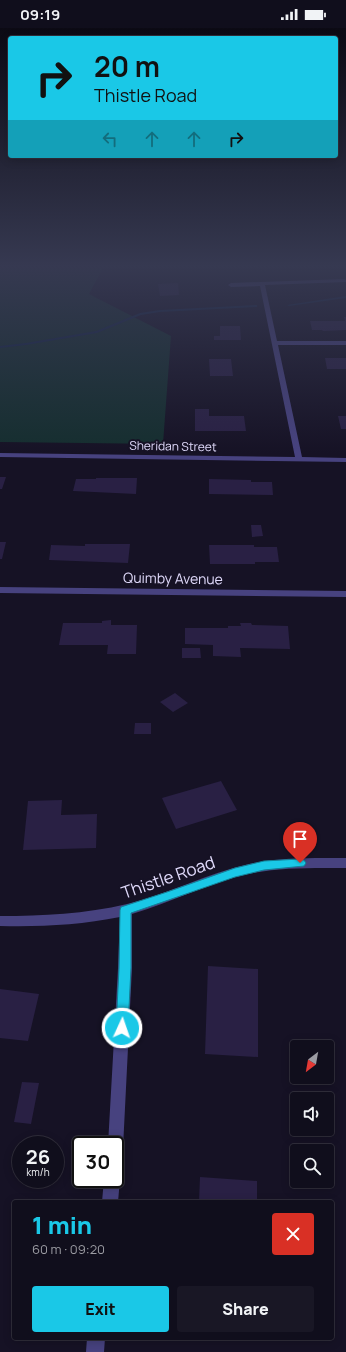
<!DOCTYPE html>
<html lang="en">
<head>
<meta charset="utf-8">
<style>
	:root { --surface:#100e1c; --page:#191725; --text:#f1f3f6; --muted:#9c9ca3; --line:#302e3b; --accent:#1ac8e7 }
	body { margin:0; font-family:Manrope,sans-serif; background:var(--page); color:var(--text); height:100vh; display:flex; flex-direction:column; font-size:15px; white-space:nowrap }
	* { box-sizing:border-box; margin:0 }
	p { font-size:13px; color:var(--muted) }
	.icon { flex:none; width:22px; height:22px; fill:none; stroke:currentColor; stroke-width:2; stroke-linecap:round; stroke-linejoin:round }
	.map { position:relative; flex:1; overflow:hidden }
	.sheet { position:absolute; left:12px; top:1172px; width:322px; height:140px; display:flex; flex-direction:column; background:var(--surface); border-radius:4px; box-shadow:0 2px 10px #0003,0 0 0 1px var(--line) }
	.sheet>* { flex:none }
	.top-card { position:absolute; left:8px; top:8px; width:330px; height:122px; border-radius:4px; box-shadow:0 2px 10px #0003,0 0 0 1px var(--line); background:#1ac8e7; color:#111; overflow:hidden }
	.needle { width:26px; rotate:211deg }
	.buttons { position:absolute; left:290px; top:1012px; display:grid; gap:8px }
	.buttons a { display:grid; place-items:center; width:44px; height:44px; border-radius:4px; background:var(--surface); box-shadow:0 2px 10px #0003,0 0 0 1px var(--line); font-size:20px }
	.speed { position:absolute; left:12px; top:1108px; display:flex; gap:8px; font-size:20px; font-weight:700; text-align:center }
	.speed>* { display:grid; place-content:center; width:52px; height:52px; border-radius:50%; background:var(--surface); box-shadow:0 2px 10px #0003,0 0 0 1px var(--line); line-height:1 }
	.speed small { font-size:10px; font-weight:400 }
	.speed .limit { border:2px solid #111; border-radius:6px; background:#fff; color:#111 }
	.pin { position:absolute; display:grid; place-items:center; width:34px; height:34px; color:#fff; margin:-41px -17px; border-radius:50% 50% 50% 0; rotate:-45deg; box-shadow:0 0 4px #0007 }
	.pin .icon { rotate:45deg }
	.me { position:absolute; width:44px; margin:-22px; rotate:3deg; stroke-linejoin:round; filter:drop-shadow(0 0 3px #0008) }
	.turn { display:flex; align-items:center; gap:14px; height:84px; padding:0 20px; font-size:18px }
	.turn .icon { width:52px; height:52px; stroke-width:2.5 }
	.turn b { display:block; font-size:28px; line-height:34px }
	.lanes { display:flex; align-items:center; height:38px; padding:0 20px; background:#0003; justify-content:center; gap:20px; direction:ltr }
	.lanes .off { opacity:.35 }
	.round { display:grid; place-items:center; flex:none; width:42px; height:42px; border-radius:4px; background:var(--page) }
	.head { display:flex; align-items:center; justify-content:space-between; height:68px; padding:0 20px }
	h1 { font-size:24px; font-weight:800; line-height:30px; color:var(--accent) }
	.primary-button { display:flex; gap:8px; margin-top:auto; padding:8px 20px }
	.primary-button a { flex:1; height:46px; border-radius:4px; background:var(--accent); color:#111; font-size:16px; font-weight:800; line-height:46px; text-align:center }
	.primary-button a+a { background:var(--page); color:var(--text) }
	.status { display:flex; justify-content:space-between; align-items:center; height:28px; padding:0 20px; background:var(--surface); direction:ltr }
	.status svg { height:11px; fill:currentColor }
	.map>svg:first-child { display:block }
	.green { fill:#152e2f }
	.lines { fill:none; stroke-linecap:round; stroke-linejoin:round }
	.stream { fill:#142547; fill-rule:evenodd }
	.building { fill:#292044 }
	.minor { fill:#47427f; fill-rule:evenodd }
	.route { fill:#1ac8e7; stroke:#118296 }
	.labels { text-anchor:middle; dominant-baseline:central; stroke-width:4; stroke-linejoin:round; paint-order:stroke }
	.far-street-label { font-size:12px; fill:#e0dafb; stroke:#161225 }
	.street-label { font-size:14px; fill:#e0dafb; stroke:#161225 }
	.near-street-label { font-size:17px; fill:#e0dafb; stroke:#161225 }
</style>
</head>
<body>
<div class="status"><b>09:19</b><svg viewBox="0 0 49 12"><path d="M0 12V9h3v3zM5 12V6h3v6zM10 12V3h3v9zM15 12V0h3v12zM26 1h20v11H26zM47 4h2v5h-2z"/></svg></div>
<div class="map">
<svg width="346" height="1324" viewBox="0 0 346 1324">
	<rect width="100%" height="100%" fill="#161225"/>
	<path class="green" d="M0 240H103L89 266 171 308 163 416 0 414Z"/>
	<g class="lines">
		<path class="stream" d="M346 268V270L289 278 287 277Z
			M255 277H257V279L160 284 141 287 97 305 26 317 0 320V318L26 315 96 303 140 285 160 282Z"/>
	</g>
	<path class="building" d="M178 255 179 267 160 268 158 256Z
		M344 289H346V302L323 303 322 302H312L310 293H345Z
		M220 298H240L241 312H214V308H220Z
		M325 330H346V341H327Z
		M209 331H231L233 348H210Z
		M195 381H209V388H244L246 403H195Z
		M338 388H346V401H341Z
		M0 449H6L2 461H0Z
		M96 450H137L136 466 73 463 76 451H96Z
		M209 451 251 452V454H272L273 467 209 466Z
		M251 497H261L263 508 252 509Z
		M0 514H6L2 531H0Z
		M85 516H130L128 535 49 532 51 517 85 518Z
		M209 517H254V519H277L279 534H255V536H210Z
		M111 592V597H137L136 626H107L108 617H59L63 595H102V593Z
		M240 595H251L252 597 288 598 290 621 240 620 241 629 213 628V617L185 616V600H228V598H241Z
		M182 620H200L201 630H182Z
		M175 665 188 675 173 684 160 674Z
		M135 695H151V706H134Z
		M221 753 237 782 176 801 162 770Z
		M62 772 61 787 97 786 96 820 23 822 28 773Z
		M208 938 258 941V1029L205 1026Z
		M0 961 39 966 28 1013 0 1010Z
		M22 1054 39 1055 31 1096 14 1094Z
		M200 1149 257 1153V1174H199Z"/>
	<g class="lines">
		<path class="minor" d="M344 251 346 252V254L265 257 277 313H346V317H278L302 429 346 430V434L0 429V425L295 429 260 258 231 259 228 257 231 255Z
			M0 559 346 563V569L0 565Z
			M346 830V840C313 840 280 839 248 846 208 855 172 874 132 886V940L123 1120 120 1125 115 1128V1117H108L118 940 120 889C80 897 40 899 0 898V888C43 888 85 886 127 876 169 866 207 845 249 836 281 829 314 830 346 830Z
			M115 1145 117 1146 120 1151 118 1174H102L104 1151H115Z
			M87 1310H105L104 1324H86Z"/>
	</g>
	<linearGradient id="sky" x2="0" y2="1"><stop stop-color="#0c0a14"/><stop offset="0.56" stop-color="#363951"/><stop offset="1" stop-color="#363951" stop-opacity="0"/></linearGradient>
	<rect width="346" height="425" fill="url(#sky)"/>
	<path class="route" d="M300 831 304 832 306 835 304 838 264 842 235 849 131 885V940L128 1000 126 1004 122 1006 117 1004 116 1000 119 940 120 882 121 879 167 864 235 840 264 833Z"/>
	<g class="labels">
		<g class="far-street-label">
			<text transform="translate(173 418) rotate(1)">Sheridan Street</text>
		</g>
		<g class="street-label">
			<text transform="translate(173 550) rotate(1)">Quimby Avenue</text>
		</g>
		<g class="near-street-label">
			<text transform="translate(168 849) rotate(-19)">Thistle Road</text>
		</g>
	</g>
</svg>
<div class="buttons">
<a><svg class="needle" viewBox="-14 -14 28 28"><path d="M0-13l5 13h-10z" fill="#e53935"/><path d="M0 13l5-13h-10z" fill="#9c9ca3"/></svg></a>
<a><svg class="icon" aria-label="sound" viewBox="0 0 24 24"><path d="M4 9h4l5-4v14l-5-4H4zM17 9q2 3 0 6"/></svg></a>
<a><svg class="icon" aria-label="search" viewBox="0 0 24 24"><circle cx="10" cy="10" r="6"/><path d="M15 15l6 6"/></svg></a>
</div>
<div class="speed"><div>26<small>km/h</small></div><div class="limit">30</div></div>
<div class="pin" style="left:300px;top:835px;background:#d93025"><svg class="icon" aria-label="arrive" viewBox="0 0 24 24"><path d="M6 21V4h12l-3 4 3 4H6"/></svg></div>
<svg class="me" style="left:122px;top:1000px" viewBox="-20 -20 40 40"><circle r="17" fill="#1ac8e7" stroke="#fff" stroke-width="3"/><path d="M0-11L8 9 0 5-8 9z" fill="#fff"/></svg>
<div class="top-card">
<div class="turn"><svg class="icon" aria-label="right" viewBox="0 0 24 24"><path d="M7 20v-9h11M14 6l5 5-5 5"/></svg><div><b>20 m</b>Thistle Road</div></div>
<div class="lanes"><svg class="icon off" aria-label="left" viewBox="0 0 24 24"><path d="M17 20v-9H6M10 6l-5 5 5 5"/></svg><svg class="icon off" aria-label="ahead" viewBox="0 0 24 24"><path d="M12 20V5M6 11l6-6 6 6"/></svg><svg class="icon off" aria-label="ahead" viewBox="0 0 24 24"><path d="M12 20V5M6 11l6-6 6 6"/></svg><svg class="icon" aria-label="right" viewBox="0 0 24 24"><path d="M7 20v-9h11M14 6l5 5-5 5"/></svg></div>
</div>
<section class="sheet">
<div class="head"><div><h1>1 min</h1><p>60 m · 09:20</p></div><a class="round" style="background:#d93025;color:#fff"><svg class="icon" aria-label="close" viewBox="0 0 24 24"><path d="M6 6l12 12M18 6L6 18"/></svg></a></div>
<div class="primary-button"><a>Exit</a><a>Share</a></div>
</section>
</div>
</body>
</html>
